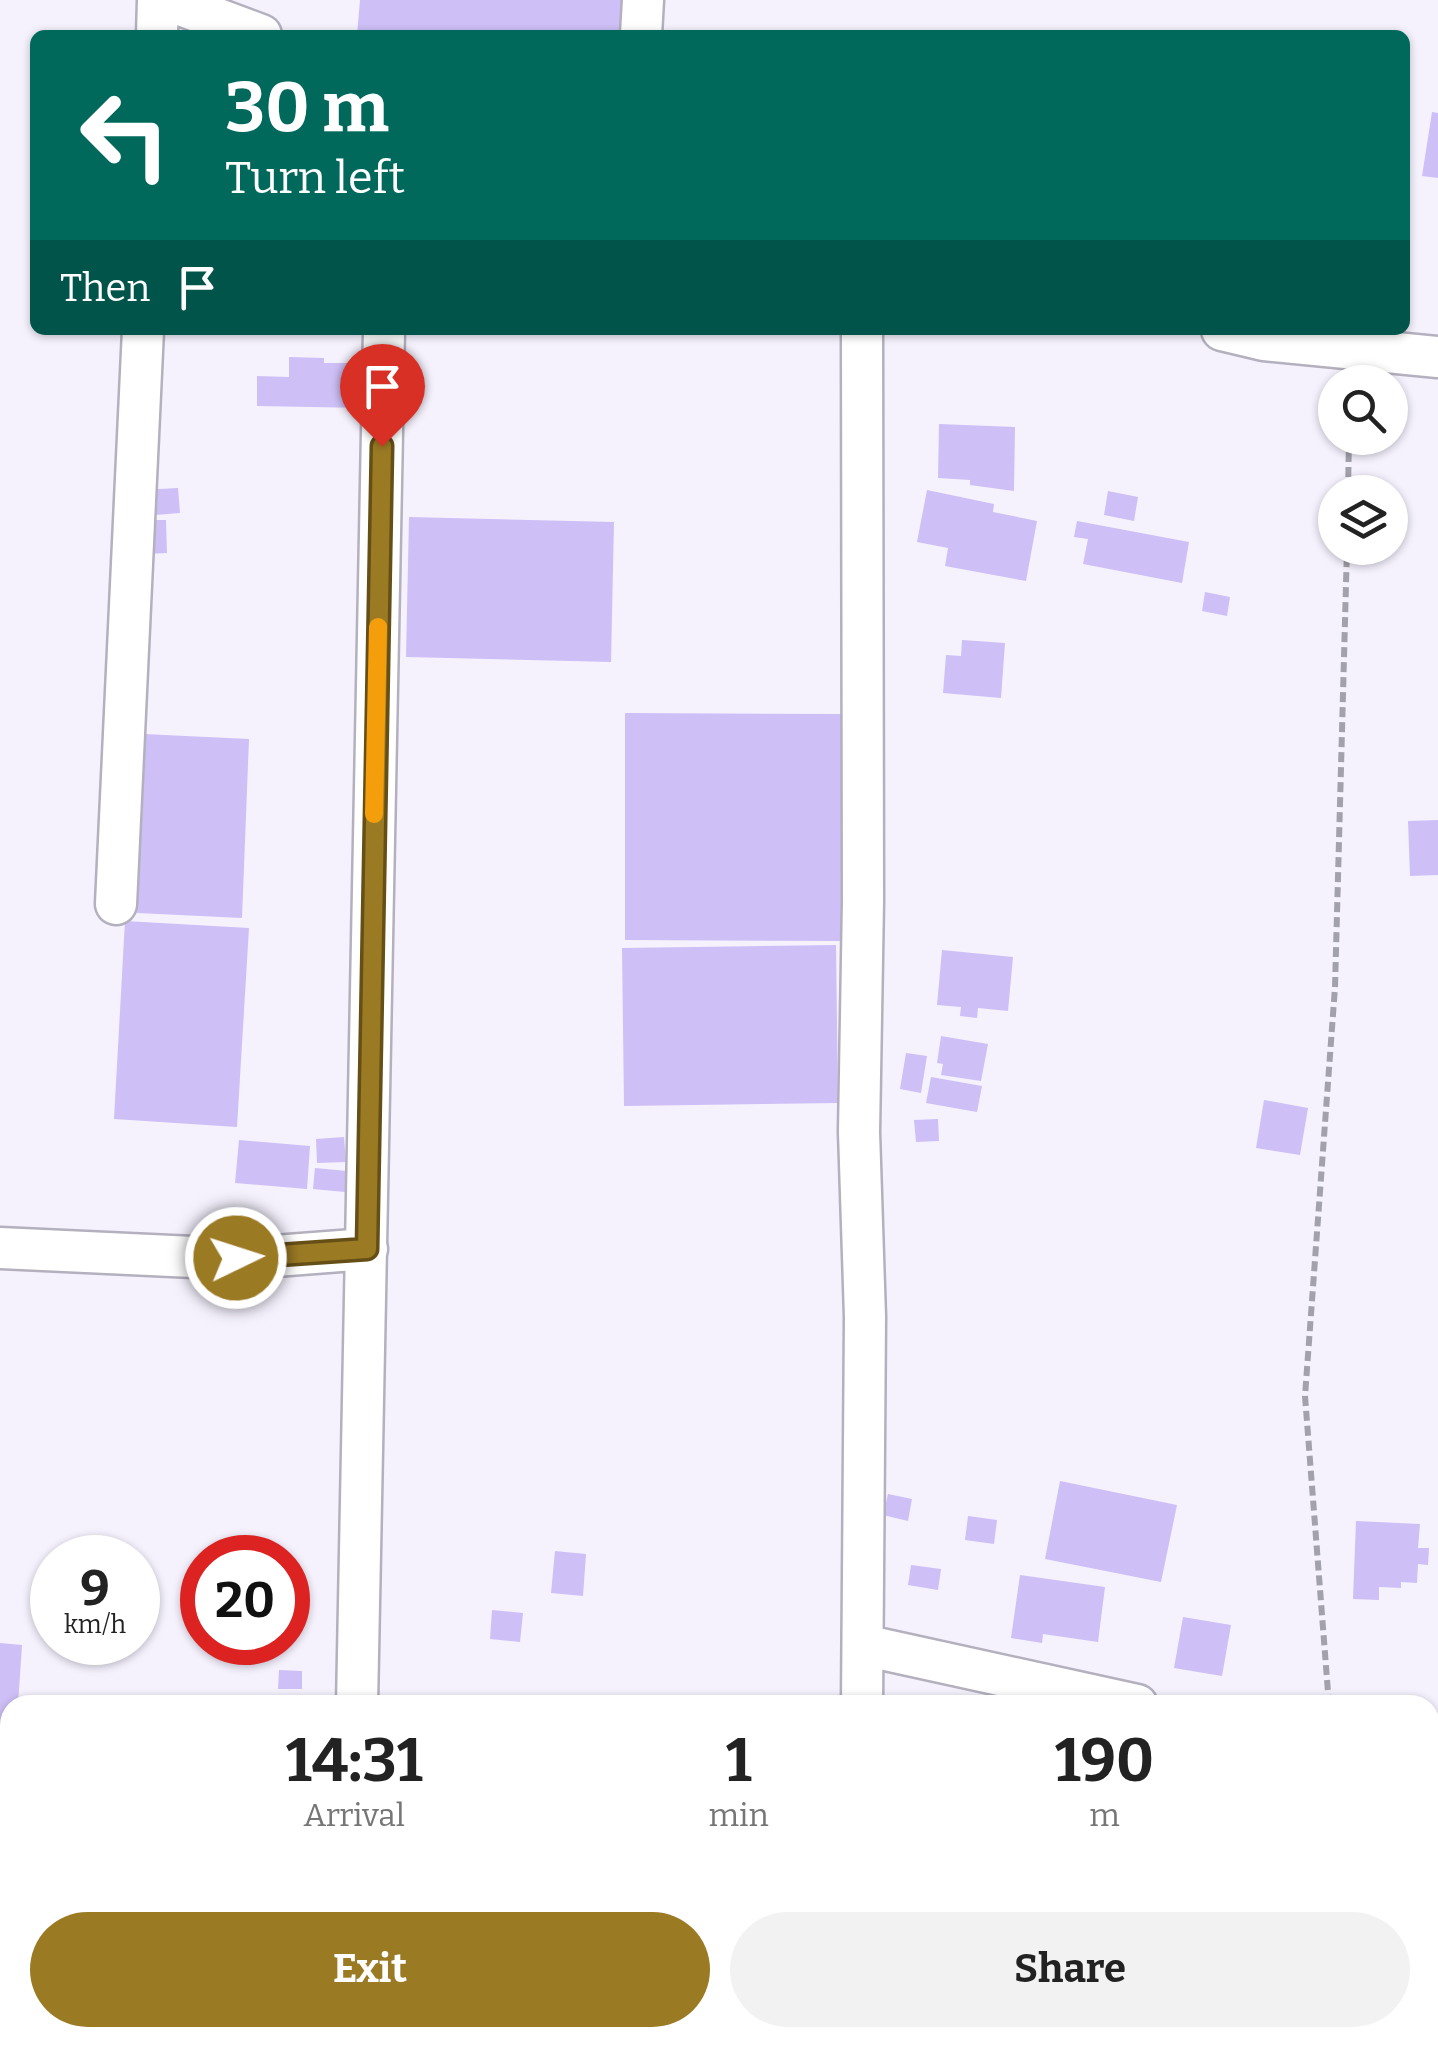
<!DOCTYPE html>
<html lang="en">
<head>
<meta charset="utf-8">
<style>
	:root { --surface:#fff; --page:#f2f2f2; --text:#222; --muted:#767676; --accent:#9b7a24 }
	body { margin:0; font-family:Bitter,serif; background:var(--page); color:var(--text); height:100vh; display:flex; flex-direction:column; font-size:38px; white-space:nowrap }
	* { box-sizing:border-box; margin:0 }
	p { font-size:32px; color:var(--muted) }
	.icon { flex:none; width:55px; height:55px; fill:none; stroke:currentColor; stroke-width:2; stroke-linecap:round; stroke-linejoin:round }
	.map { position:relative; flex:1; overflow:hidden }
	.panel { position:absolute; left:0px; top:1695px; width:1440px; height:352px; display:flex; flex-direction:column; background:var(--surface); border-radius:30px 30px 0 0; box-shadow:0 2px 8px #0004 }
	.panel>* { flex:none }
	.banner { position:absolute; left:30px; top:30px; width:1380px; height:305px; border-radius:15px; box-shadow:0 2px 8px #0004; background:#00695c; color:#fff; overflow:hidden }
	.fabs { position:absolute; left:1318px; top:365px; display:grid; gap:20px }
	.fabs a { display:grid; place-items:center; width:90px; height:90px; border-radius:50%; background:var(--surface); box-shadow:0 2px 8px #0004; font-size:50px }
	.speed { position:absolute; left:30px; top:1535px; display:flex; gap:20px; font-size:50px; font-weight:700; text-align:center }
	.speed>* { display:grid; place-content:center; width:130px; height:130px; border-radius:50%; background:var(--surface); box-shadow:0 2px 8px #0004; line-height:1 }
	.speed small { font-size:25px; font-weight:400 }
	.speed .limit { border:15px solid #d22; background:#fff; color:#111 }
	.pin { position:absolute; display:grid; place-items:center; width:85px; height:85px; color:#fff; margin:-102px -42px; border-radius:50% 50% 50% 0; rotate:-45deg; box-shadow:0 0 10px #0007 }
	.pin .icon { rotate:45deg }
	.me { position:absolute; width:110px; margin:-55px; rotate:86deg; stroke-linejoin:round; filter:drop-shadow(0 0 8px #0008) }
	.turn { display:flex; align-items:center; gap:35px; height:210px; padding:0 30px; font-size:45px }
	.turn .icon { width:130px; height:130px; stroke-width:2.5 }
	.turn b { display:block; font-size:70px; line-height:85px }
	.then { display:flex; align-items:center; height:95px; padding:0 30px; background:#0003; gap:20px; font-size:38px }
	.eta { display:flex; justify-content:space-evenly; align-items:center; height:170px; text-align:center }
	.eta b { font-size:60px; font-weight:700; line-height:70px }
	.primary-button { display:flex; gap:20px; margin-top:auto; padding:20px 30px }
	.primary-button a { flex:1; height:115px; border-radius:60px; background:var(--accent); color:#fff; font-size:40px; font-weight:700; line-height:115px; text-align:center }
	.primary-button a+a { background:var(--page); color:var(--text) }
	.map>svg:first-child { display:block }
	.building { fill:#cebff6 }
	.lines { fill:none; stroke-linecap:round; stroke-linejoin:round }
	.minor-casing { stroke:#b4b0be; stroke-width:45 }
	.path { stroke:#a3a1ab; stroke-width:6; stroke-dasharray:10 5; stroke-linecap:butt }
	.minor { stroke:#fff; stroke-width:40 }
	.route-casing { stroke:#654f17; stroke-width:25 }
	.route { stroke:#9b7a24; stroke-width:18 }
	.slow { stroke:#f59e0b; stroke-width:18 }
</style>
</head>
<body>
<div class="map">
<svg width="1438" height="2046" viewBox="0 0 1438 2046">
	<rect width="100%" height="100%" fill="#f5f2fe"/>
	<path class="building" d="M360 0H624L621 33 587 30V35H357Z
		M1432 112 1438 113V178L1422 176Z
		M289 357 324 358V363H366L365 408 257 406V376L289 377Z
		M939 424 1015 427 1014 491 970 485V480L938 478Z
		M178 488 180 513 143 516 141 490Z
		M927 490 994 504 993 512 1037 521 1026 581 945 566 948 548 917 542Z
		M1108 491 1138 497 1134 521 1104 515Z
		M409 517 614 522 611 662 406 657Z
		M145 520H166L167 553 146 554Z
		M1077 521 1189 542 1182 583 1083 564 1088 539 1074 537Z
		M1205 592 1230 597 1227 616 1202 611Z
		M962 640 1005 643 1001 698 943 693 946 655 961 656Z
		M625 713 841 714 842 941 625 940Z
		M144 734 249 739 242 918 137 913Z
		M1438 820V875L1410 876 1408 821Z
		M125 921 249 928 237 1127 114 1119Z
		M836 945 838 1103 624 1106 622 948Z
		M942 950 1013 957 1008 1011 978 1008 977 1018 960 1016 961 1007 937 1005Z
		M941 1036 988 1044 981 1081 941 1075 943 1064 937 1063Z
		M906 1053 927 1056 921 1093 900 1089Z
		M931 1077 982 1086 977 1112 926 1103Z
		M1264 1100 1308 1108 1300 1155 1256 1148Z
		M938 1119 939 1141 916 1142 914 1120Z
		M344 1137 346 1162 317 1163 316 1139Z
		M239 1140 310 1146 307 1189 235 1183Z
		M315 1168 347 1171 345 1192 313 1189Z
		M1060 1481 1177 1505 1161 1582 1045 1559Z
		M888 1494 912 1499 908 1521 883 1515Z
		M968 1516 997 1520 994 1544 965 1540Z
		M1356 1521 1420 1524 1418 1548H1429L1428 1565 1418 1564 1417 1583 1401 1582V1588L1379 1587V1600L1353 1599Z
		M555 1551 586 1554 583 1596 551 1593Z
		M911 1565 941 1569 938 1590 908 1585Z
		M1020 1575 1105 1587 1098 1642 1043 1634 1042 1643 1011 1638Z
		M492 1610 523 1613 520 1642 490 1639Z
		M1183 1617 1231 1625 1222 1676 1174 1668Z
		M0 1643 22 1645 18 1705H10V1803L3 1894 0 1893Z
		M279 1670 302 1671V1689H278Z
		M960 2038H1031V2046H960Z
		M1037 2038H1219V2046H1037Z"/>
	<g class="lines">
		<g class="minor-casing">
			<path id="minor" d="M167 0 261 35
				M157 35 158 0
				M641 35 643 0
				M862 330 863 901 859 1132 865 1317 862 1705
				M1222 330 1264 340 1438 357
				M116 904 143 330
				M0 1248 236 1259 367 1249
				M863 1645 1137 1705
				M357 1705 384 330
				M1430 1767 1438 1768
				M0 2004H10
				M483 2038V2046
				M1235 2046 1236 2038"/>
		</g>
		<path class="path" d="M1348 492 1349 438
			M1329 1705 1305 1396 1335 987 1347 548"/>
		<use href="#minor" class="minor"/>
	</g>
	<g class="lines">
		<g class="route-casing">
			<path id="route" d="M236 1258 367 1249 382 446"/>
		</g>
		<use href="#route" class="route"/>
		<path class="slow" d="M374 814 378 627"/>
	</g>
</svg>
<div class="fabs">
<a><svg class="icon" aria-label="search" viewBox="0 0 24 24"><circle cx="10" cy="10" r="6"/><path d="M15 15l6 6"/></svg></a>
<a><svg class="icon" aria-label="layers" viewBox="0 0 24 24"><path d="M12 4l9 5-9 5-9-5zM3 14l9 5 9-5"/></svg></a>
</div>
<div class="speed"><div>9<small>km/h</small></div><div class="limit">20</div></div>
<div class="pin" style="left:382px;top:446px;background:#d93025"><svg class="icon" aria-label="arrive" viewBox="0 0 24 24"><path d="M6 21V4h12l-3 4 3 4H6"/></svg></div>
<svg class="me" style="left:236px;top:1258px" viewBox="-20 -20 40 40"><circle r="17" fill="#9b7a24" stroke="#fff" stroke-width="3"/><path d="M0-11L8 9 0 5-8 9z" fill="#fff"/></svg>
<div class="banner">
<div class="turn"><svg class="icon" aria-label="left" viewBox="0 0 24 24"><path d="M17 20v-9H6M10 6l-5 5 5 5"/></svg><div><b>30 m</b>Turn left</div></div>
<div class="then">Then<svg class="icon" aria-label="arrive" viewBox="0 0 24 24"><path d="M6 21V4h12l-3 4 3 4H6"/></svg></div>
</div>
<section class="panel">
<div class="eta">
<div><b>14:31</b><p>Arrival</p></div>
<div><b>1</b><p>min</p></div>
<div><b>190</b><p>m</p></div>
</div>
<div class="primary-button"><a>Exit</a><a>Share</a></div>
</section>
</div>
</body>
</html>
